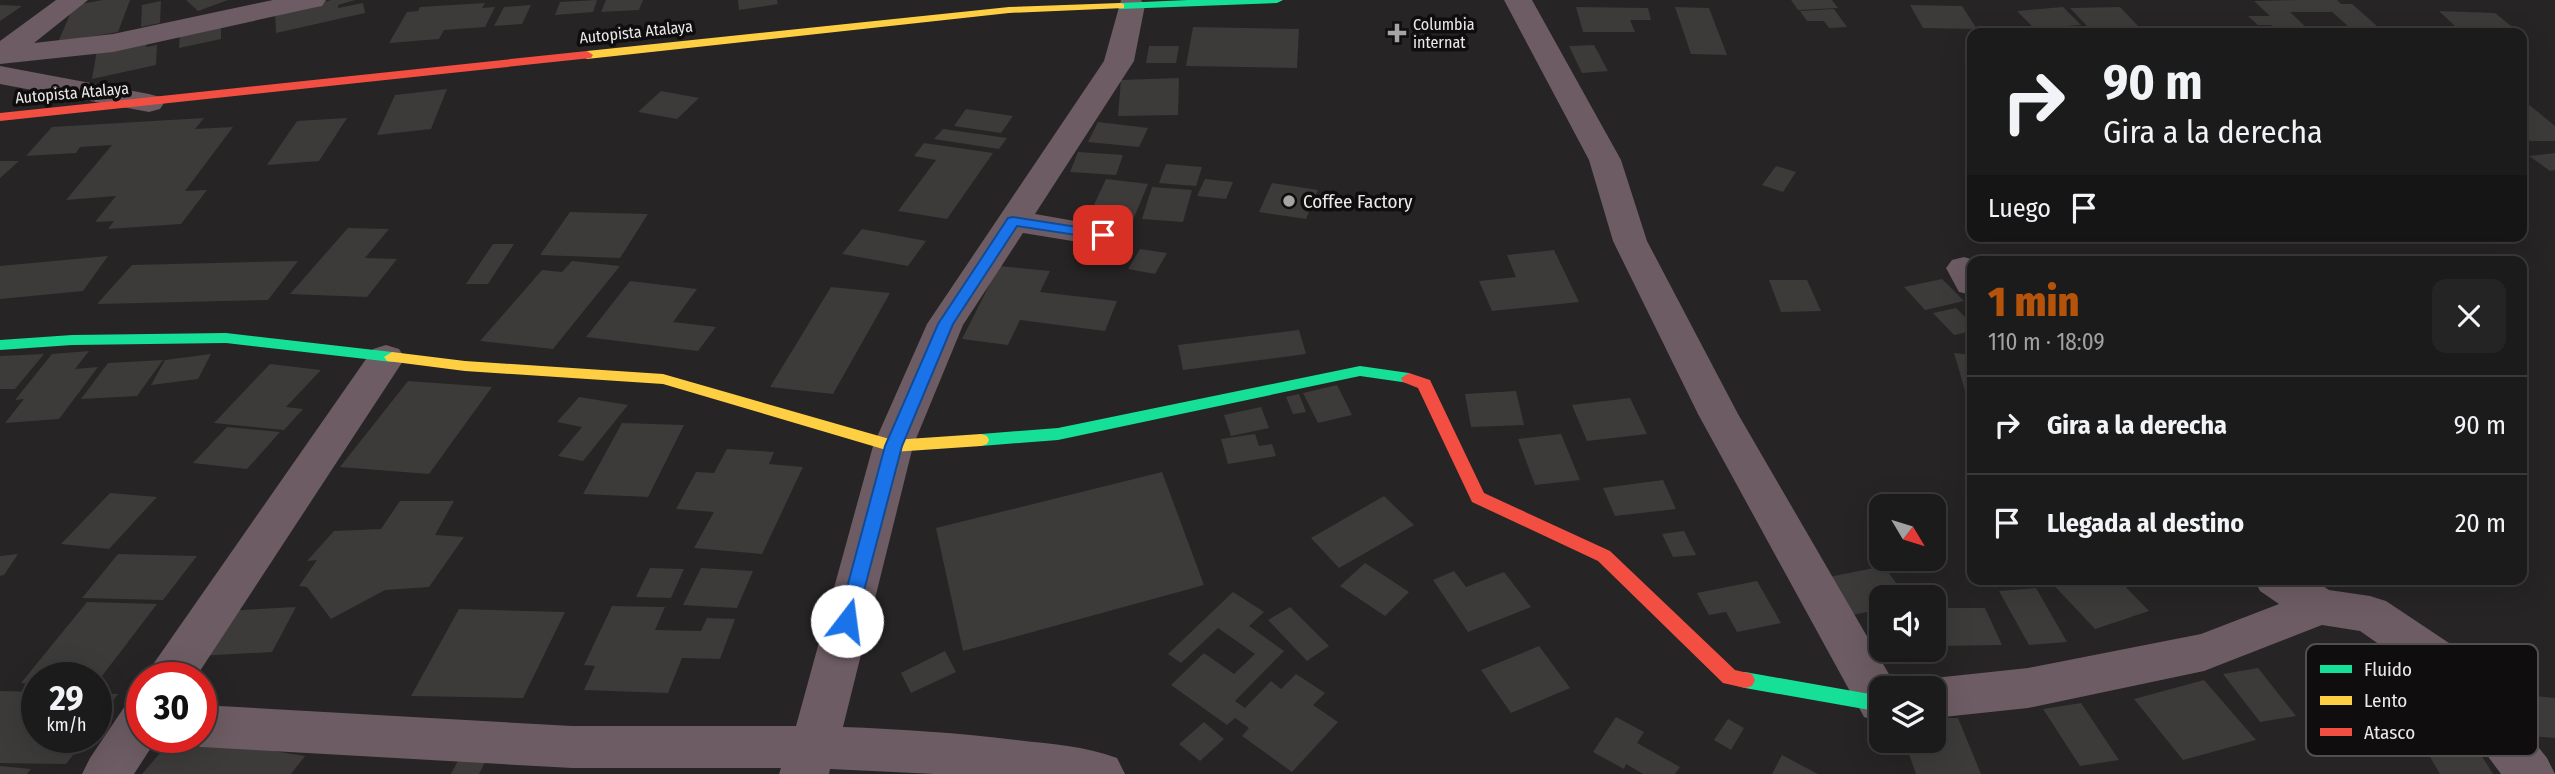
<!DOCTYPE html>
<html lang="es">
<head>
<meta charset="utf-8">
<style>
	:root { --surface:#1c1b1b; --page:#252424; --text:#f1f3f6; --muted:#a0a1a3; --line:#3a393a; --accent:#b45309 }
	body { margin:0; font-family:"Fira Sans Condensed",sans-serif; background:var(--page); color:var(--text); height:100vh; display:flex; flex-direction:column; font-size:26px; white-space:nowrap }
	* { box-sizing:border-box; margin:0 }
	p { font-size:23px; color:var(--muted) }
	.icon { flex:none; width:38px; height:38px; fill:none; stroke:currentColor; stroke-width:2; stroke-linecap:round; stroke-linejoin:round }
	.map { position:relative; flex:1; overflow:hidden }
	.sheet { position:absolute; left:1967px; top:256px; width:560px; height:329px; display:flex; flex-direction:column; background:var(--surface); border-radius:14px; box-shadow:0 7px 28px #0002,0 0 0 2px var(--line) }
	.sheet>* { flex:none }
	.top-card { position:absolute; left:1967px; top:28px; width:560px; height:214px; border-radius:14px; box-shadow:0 7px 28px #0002,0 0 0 2px var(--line); background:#1c1b1b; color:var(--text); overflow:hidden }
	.needle { width:46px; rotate:128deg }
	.buttons { position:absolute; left:1869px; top:494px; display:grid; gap:14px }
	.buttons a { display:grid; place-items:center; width:77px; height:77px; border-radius:14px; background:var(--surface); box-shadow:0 7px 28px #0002,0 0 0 2px var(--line); font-size:35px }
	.speed { position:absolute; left:21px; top:662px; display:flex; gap:14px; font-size:35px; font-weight:700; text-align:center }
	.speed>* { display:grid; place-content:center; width:91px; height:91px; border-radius:50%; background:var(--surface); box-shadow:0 7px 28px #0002,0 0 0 2px var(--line); line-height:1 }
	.speed small { font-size:18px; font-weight:400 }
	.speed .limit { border:10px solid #d22; background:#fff; color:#111 }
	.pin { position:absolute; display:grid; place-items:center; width:60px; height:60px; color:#fff; margin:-30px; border-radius:14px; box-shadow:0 4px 10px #0006 }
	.me { position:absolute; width:77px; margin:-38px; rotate:15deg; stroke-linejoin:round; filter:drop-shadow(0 0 5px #0008) }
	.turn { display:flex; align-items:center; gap:24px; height:147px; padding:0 21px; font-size:32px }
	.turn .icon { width:91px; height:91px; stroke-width:2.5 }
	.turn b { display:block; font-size:49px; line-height:60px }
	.then { display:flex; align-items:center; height:66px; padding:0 21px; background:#0003; gap:14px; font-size:26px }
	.round { display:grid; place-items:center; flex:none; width:74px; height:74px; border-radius:14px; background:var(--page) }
	.headline { display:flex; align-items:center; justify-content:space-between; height:119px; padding:0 21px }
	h1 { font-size:42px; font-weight:800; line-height:52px; color:var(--accent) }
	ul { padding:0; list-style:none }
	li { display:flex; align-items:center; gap:21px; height:98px; padding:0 21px; border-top:2px solid var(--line) }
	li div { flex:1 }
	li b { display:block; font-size:26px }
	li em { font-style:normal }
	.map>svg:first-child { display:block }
	.building { fill:#3c3b3a }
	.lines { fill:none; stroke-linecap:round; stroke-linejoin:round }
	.street { fill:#6d5c63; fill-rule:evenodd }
	.fast { fill:#16e098; fill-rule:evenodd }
	.slow { fill:#ffcf43; fill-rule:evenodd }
	.jam { fill:#f24e42; fill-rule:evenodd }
	.route { fill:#1a73e8; stroke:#114b97; stroke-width:2 }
	.poi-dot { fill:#a7a4a4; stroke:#0f0d0d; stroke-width:2.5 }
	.labels { text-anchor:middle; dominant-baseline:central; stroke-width:7; stroke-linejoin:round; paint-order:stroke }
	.far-poi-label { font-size:16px; fill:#ece9e9; stroke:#0f0d0d; text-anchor:start }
	.far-street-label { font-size:16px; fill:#ece9e9; stroke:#0f0d0d }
	.poi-label { font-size:19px; fill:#ece9e9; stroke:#0f0d0d; text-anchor:start }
	.key { fill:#0f0d0d; stroke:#514f4f; stroke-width:2 }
	.key-label { font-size:19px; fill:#ece9e9 }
</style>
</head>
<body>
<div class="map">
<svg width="2555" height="774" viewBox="0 0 2555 774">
	<rect width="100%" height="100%" fill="#262424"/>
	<path class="building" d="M103 0H130L118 32 58 42 74 5Z
		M186 0H228L198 11Z
		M332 0H355L338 5V8L363 3 365 13 276 33 275 12Z
		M597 0 593 12 555 15 560 2Z
		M606 0H643L639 10 601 12Z
		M738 0H777L778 4 739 10Z
		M1791 0H1832L1838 8 1798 10Z
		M2298 0H2337L2341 4H2352L2385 33H2356L2332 12H2290L2312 33H2280L2271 25H2258L2248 16H2270L2254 1Z
		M161 1 160 23 141 27 142 5Z
		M485 3 482 8 495 7 485 27 444 30 439 39 389 43 407 12 418 11 420 7Z
		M0 5 22 6 0 21Z
		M531 5 522 24 494 26 504 7Z
		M1910 5 1962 6 1977 29 1923 28Z
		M1576 7 1648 8 1651 20H1630L1635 32H1583Z
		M1675 7 1709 8 1727 55 1691 54Z
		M2063 7 2081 25 2034 28 2017 11Z
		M2120 7 2139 27 2089 28 2070 8Z
		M1834 9 1847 27 1829 28 1824 21H1807L1800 11Z
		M2439 11 2495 13 2515 29 2457 28Z
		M221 24V39L179 48 180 33Z
		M1193 27 1299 29 1297 68 1186 66Z
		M147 39 146 47 157 45 156 65 92 79 97 50Z
		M1594 45 1608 71 1582 73 1569 46Z
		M1149 46H1179L1176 63H1146Z
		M1179 78 1178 115 1118 116 1121 80Z
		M447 89 431 129 377 135 395 95Z
		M661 91 699 98 677 119 638 112Z
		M2522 99 2555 126V141H2530L2522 133Z
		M966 109 1013 116 1001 133 954 126Z
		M204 118 195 129 233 127 185 191 207 190 181 224 108 229 114 221 95 222 116 196 66 200 112 145 80 147 76 153 26 156 52 127Z
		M347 118 319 161 267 165 297 121Z
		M1098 122 1148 128 1139 147 1088 142Z
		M943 129 1007 138 999 149 934 139Z
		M924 143 993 153 947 219 898 211 936 160 914 156Z
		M1078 152 1123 155 1116 175 1070 172Z
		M2555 153V170L2550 171 2529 156Z
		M0 161H19L0 178Z
		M1166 164 1202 167 1196 186 1159 183Z
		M1776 166 1796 172 1783 192 1762 185Z
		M1106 179 1148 184 1130 227 1086 222Z
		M1205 179 1233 182 1226 199 1197 196Z
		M1272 183 1318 190 1306 219 1259 212Z
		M1152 187 1192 190 1183 222 1142 219Z
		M570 212 648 214 620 258 540 255Z
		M348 228 389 229 365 258 397 259 367 297 290 294Z
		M862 229 926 241 908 266 842 254Z
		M493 244H514L488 284H466Z
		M1140 249 1167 253 1155 274 1128 269Z
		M1554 250 1579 302 1492 311 1479 281 1516 277 1507 255Z
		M108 256 83 291 0 299V266Z
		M298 261 268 300 97 304 132 265Z
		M572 261 620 266 553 349 480 341 542 270 562 272Z
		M999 266 1050 271 1040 292 1117 301 1105 331 1020 320 1008 345 962 339Z
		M1942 279 1964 301 1925 310 1904 287Z
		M1769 280H1807L1821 311 1781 312Z
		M630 281 697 289 673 322 716 327 698 351 586 337Z
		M831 287 890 293 833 394 770 387Z
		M1956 308 1972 324V331L1954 335 1933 313Z
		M1299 330 1306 354 1183 370 1178 345Z
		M89 351 75 369 98 367 59 419 5 423 24 399 15 400 52 354Z
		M1954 353 1972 355V395L1966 394Z
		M44 354 15 389H0V356Z
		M211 354 198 379 151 385 165 360Z
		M163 360 137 396 81 399 108 363Z
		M270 364 321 370 286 407 303 409 284 430 214 423Z
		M408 381 492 387 429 474 340 467Z
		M1337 385 1352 415 1318 423 1303 393Z
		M1516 391 1524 425 1471 427 1465 394Z
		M1299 394 1306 412 1293 414 1286 397Z
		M579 397 628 405 583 461 558 456 582 427 557 422Z
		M1630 398 1647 434 1587 441 1572 405Z
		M1261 407 1269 428 1231 436 1224 415Z
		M622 423 684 425 648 497 583 494Z
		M227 427 280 432 247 469 193 463Z
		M1255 434 1259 446 1272 444 1276 456 1228 464 1221 439Z
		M1561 434 1580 480 1535 485 1518 439Z
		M727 449 774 452 769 464 803 467 762 554 694 548 714 512 676 509 696 472 714 473Z
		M1162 472 1204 585 963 651 936 528Z
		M1663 480 1676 509 1615 516 1603 488Z
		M110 493 157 497 109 549 61 544Z
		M1384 496 1414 525 1339 568 1311 538Z
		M400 501H454L435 535 464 537 429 587 385 590 331 619 307 587 299 586 317 560 307 561 334 531 381 529Z
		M1684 531 1696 555 1673 557 1662 534Z
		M18 554 4 575 0 576V556Z
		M118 554 197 556 163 600 82 598Z
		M1365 563 1409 592 1385 616 1340 586Z
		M1884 566 1906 597H1881V609L1848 616 1824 578Z
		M650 568 684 569 671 598 636 597Z
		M701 568 753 571 737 608 683 605Z
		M1454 571 1466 587 1504 572 1531 607 1468 632 1433 580Z
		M2048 579H2118L2149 611 2095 629Z
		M1757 581 1781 623 1737 632 1726 612 1709 615 1697 593Z
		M2036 588 2067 642 2029 645 1999 591Z
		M1233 592 1264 612 1249 626 1284 651 1235 701 1245 708 1271 681 1281 689 1296 674 1325 693 1313 705 1338 722 1292 772 1242 736 1249 728 1235 718 1227 725 1171 685 1204 653 1234 674 1255 654 1218 628 1181 663 1168 654Z
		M87 602 157 604 96 684V677H37V684L21 683Z
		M612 606 665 607 655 630 701 631 707 618 735 619 720 659 682 658 668 693 584 690 595 666 584 665Z
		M296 607 272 652 198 656 223 611Z
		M1290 607 1329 646 1307 661 1268 620Z
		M1934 608H1985L2002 645 1937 646 1934 637Z
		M459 609 565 612 523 698 411 696Z
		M1539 646 1570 688 1511 713 1481 670Z
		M945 651 956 672 911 693 901 673Z
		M2258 668 2296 716 2260 722 2223 674Z
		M2204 680 2256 740 2183 760 2134 699Z
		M0 691 37 692V737H87L66 764 0 763Z
		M96 693 118 694 96 724Z
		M2504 693 2555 698V738L2529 736Z
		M2081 703 2119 760 2080 766 2043 709Z
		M1616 717 1644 732 1637 743 1680 767 1675 774H1643L1626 764 1624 769 1593 752Z
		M1934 718H1958L1981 774H1916L1904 740H1934Z
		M1728 719 1744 728 1731 750 1714 740Z
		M1204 722 1224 739 1200 761 1179 744Z
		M2418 736 2471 739 2493 774H2440Z
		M174 737H186L305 756 291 774H142Z
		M464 749 491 750 479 774H451Z
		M1782 755 1818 774H1772Z
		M0 766 31 769 27 774H0Z"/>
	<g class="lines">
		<path class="street" d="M56 0H88L34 43 113 34 273 0H326L322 6 312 8 113 52 0 64V41Z
			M1121 0H1141L1145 5 1134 61 1035 214 1115 228 1120 235 1115 242 1103 246 1023 233 963 325 913 446 843 727C901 729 959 733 1016 740 1051 744 1085 746 1117 758L1125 774H935L830 769 829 774H779L781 768H572L201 747 184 741 182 737H201V705L572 726H796L873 446 927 324 1104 61Z
			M1504 0H1532L1621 160 1647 241 1738 414 1897 688H1881V723L1864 717 1698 414 1613 241 1589 160Z
			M0 66 149 94 160 97 164 103 160 109 149 112 0 84Z
			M1964 257 1977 261H1972V295L1959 292 1946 268 1952 260Z
			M386 345 399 349 405 358 196 677H148L154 663 373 349Z
			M2254 579H2312L2329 590 2370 596 2386 601 2464 653 2547 758 2555 774H2501L2432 681 2360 631 2322 625 2204 671 2028 708 1934 718V688H1915L1917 684 1934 678 2028 668 2201 634 2279 604 2260 591Z
			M142 700V737H158L134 774H82L90 758 125 706Z"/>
		<path class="fast" d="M1188 0H1283L1277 3 1120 9 1114 6 1120 3Z
			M226 333 392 352 400 357 392 362 226 343 72 345 0 350V340L72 335Z
			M1360 366 1409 373 1417 378 1409 383 1360 376 1058 440 981 446 975 444 973 440 975 436 981 434 1058 428Z
			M1745 672 1881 696V712L1745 688 1738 686 1735 680 1738 674Z"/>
		<path class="slow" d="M1120 3 1124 4V8L1009 13 587 59 581 55 587 51 1009 7Z
			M392 352 465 361 663 374 893 440 981 434 987 436 989 440 987 444 981 446 893 452 663 384 465 371 387 361 384 357Z"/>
		<path class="jam" d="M587 51 593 55 591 58 0 121V113Z
			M1409 373 1430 380 1484 493 1610 551 1735 670 1752 674 1755 680 1752 686 1745 688 1723 683 1598 561 1472 502 1418 388 1403 382 1401 378Z"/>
	</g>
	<path class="route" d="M1013 217 1103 231 1110 235 1103 239 1017 226 953 324 902 446 856 621 854 627 847 629 840 627 838 621 885 446 938 324 1008 218Z"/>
	<g class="poi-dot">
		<path d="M1393.5 22.5h7v7h7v7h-7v7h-7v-7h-7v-7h7z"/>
		<circle cx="1289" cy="201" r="7"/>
	</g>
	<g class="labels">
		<g class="far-poi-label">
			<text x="1413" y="24">Columbia<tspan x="1413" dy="18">internat</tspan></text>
		</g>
		<g class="far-street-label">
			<text transform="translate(636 32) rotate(-6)">Autopista Atalaya</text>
			<text transform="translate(72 93) rotate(-5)">Autopista Atalaya</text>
		</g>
		<g class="poi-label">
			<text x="1303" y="201">Coffee Factory</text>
		</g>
	</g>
	<rect x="2306" y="644" width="232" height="112" rx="10" class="key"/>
	<rect x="2320" y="665" width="32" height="8" fill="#16e098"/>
	<rect x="2320" y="696" width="32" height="9" fill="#ffcf43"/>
	<rect x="2320" y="728" width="32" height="8" fill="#f24e42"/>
	<g class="key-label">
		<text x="2364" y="676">Fluido</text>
		<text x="2364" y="707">Lento</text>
		<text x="2364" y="739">Atasco</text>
	</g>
</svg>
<div class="buttons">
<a><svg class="needle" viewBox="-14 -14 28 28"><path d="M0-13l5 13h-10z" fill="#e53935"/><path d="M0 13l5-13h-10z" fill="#a0a1a3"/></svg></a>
<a><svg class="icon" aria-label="sound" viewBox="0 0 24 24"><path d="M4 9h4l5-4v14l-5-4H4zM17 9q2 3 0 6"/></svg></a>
<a><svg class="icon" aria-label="layers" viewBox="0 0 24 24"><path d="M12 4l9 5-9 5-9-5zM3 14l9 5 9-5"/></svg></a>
</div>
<div class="speed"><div>29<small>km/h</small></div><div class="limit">30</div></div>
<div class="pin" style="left:1103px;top:235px;background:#d93025"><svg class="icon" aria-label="arrive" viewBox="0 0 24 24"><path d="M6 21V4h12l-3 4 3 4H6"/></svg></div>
<svg class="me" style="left:847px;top:621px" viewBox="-20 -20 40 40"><circle r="19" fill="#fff"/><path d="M0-13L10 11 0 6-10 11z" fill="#1a73e8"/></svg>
<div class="top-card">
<div class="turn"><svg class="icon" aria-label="right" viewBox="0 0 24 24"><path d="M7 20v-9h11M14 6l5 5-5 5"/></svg><div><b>90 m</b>Gira a la derecha</div></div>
<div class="then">Luego<svg class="icon" aria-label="arrive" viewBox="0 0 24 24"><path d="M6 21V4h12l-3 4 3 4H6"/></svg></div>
</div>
<section class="sheet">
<div class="headline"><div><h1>1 min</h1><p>110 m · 18:09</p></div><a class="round"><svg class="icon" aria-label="close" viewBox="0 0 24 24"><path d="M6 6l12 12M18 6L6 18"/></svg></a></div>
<ul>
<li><svg class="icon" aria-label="right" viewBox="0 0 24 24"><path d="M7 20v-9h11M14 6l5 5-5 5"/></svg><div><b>Gira a la derecha</b></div><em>90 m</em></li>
<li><svg class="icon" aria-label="arrive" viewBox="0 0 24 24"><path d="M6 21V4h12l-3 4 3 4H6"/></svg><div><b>Llegada al destino</b></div><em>20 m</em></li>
</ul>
</section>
</div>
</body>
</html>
